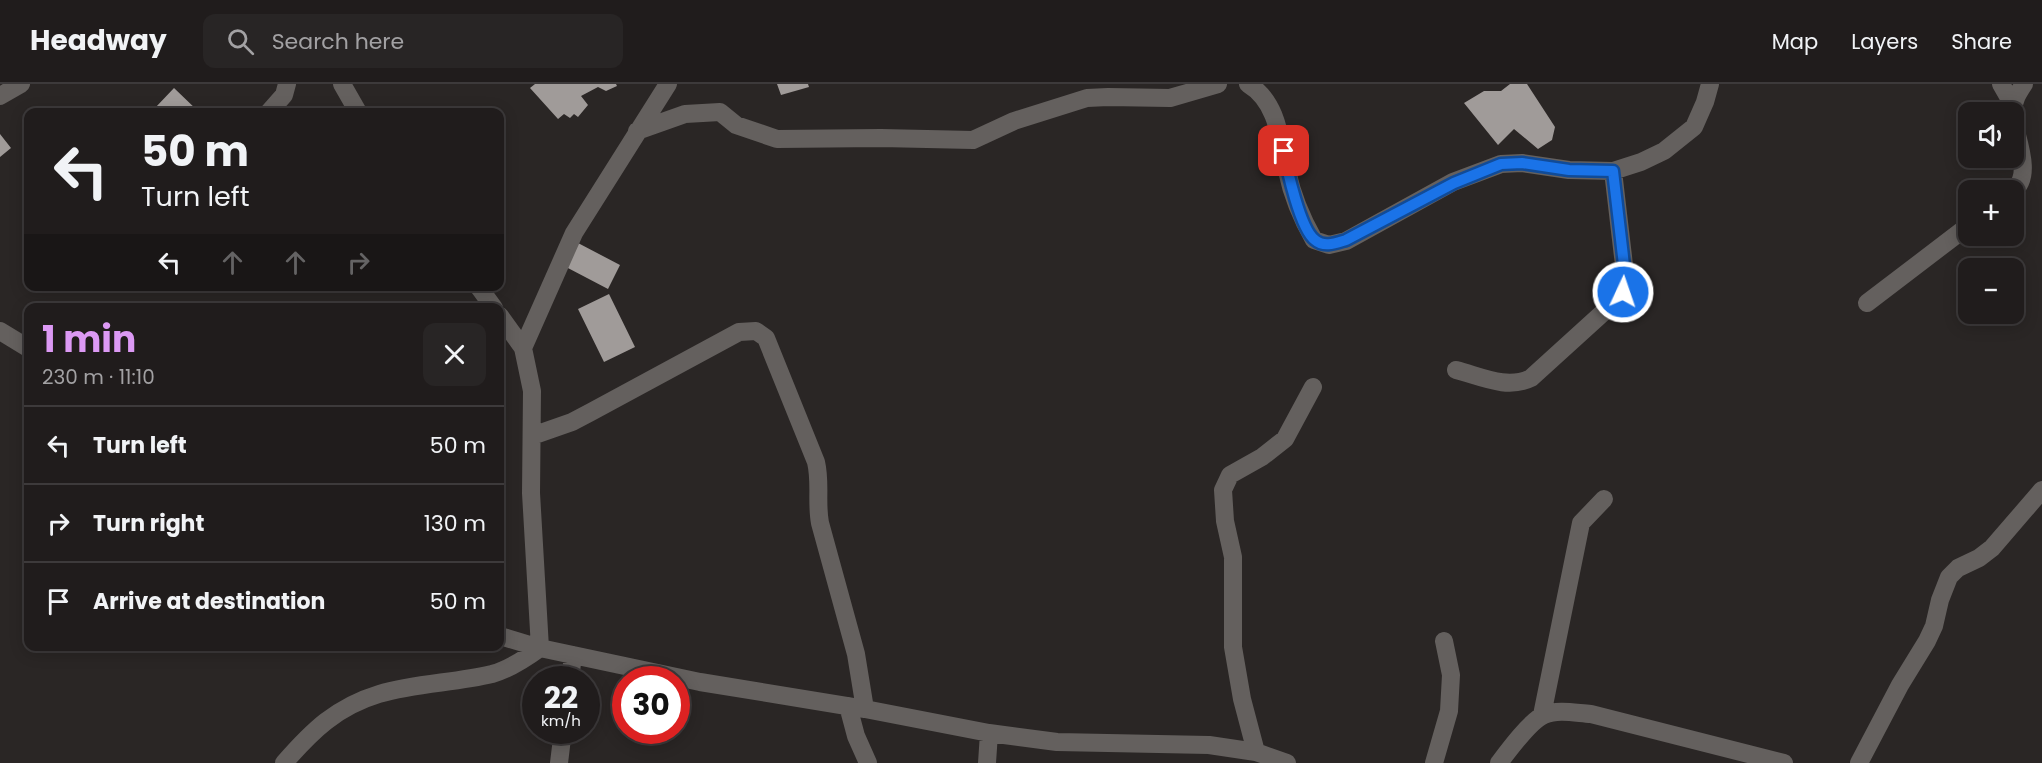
<!DOCTYPE html>
<html lang="en">
<head>
<meta charset="utf-8">
<style>
	:root { --surface:#201c1c; --page:#282525; --text:#f1f3f6; --muted:#a2a1a3; --line:#3d3a3b; --accent:#dc99f4 }
	body { margin:0; font-family:Poppins,sans-serif; background:var(--page); color:var(--text); height:100vh; display:flex; flex-direction:column; font-size:22px; white-space:nowrap }
	* { box-sizing:border-box; margin:0 }
	p { font-size:20px; color:var(--muted) }
	.icon { flex:none; width:33px; height:33px; fill:none; stroke:currentColor; stroke-width:2; stroke-linecap:round; stroke-linejoin:round }
	.map { position:relative; flex:1; overflow:hidden }
	.drawer { position:absolute; left:24px; top:219px; width:480px; height:348px; display:flex; flex-direction:column; background:var(--surface); border-radius:12px; box-shadow:0 3px 15px #0003,0 0 0 2px var(--line) }
	.drawer>* { flex:none }
	.guide { position:absolute; left:24px; top:24px; width:480px; height:183px; border-radius:12px; box-shadow:0 3px 15px #0003,0 0 0 2px var(--line); background:#201c1c; color:var(--text); overflow:hidden }
	.tools { position:absolute; left:1958px; top:18px; display:grid; gap:12px }
	.tools a { display:grid; place-items:center; width:66px; height:66px; border-radius:12px; background:var(--surface); box-shadow:0 3px 15px #0003,0 0 0 2px var(--line); font-size:30px }
	.speed { position:absolute; left:522px; top:582px; display:flex; gap:12px; font-size:30px; font-weight:700; text-align:center }
	.speed>* { display:grid; place-content:center; width:78px; height:78px; border-radius:50%; background:var(--surface); box-shadow:0 3px 15px #0003,0 0 0 2px var(--line); line-height:1 }
	.speed small { font-size:15px; font-weight:400 }
	.speed .limit { border:9px solid #d22; background:#fff; color:#111 }
	.pin { position:absolute; display:grid; place-items:center; width:51px; height:51px; color:#fff; margin:-26px; border-radius:12px; box-shadow:0 3px 9px #0006 }
	.me { position:absolute; width:66px; margin:-33px; rotate:3deg; stroke-linejoin:round; filter:drop-shadow(0 0 4px #0008) }
	.turn { display:flex; align-items:center; gap:21px; height:126px; padding:0 18px; font-size:27px }
	.turn .icon { width:78px; height:78px; stroke-width:2.5 }
	.turn b { display:block; font-size:42px; line-height:51px }
	.lanes { display:flex; align-items:center; height:57px; padding:0 18px; background:#0003; justify-content:center; gap:30px; direction:ltr }
	.lanes .off { opacity:.35 }
	.round { display:grid; place-items:center; flex:none; width:63px; height:63px; border-radius:12px; background:var(--page) }
	.overview { display:flex; align-items:center; justify-content:space-between; height:102px; padding:0 18px }
	h1 { font-size:36px; font-weight:700; line-height:45px; color:var(--accent) }
	ul { padding:0; list-style:none }
	li { display:flex; align-items:center; gap:18px; height:78px; padding:0 18px; border-top:2px solid var(--line) }
	li div { flex:1 }
	li b { display:block; font-size:22px }
	li em { font-style:normal }
	header { display:flex; align-items:center; gap:36px; box-sizing:border-box; height:84px; padding:0 30px; background:var(--surface); border-bottom:2px solid var(--line) }
	header strong { font-size:28px }
	nav { display:flex; gap:33px; margin-inline-start:auto; font-size:21px }
	.search { width:420px; height:54px; background:var(--page); display:flex; align-items:center; gap:15px; box-sizing:border-box; padding:0 21px; border-radius:12px; color:var(--muted); font-size:22px }
	.map>svg:first-child { display:block }
	.building { fill:#a09b99 }
	.lines { fill:none; stroke-linecap:round; stroke-linejoin:round }
	.minor { stroke:#64605e; stroke-width:18 }
	.route-casing { stroke:#114b97; stroke-width:15 }
	.route { stroke:#1a73e8; stroke-width:10 }
</style>
</head>
<body>
<header>
<strong>Headway</strong>
<div class="search"><svg class="icon" aria-label="search" viewBox="0 0 24 24"><circle cx="10" cy="10" r="6"/><path d="M15 15l6 6"/></svg>Search here</div>
<nav><a>Map</a><a>Layers</a><a>Share</a></nav>
</header>
<div class="map">
<svg width="2042" height="679" viewBox="0 0 2042 679">
	<rect width="100%" height="100%" fill="#2a2625"/>
	<path class="building" d="M535 0H616L617 2 606 7 598 3 581 12 588 21 578 33 574 30 570 34 564 30 558 35 530 4Z
		M777 0H808L809 3 781 11Z
		M1510 0H1527L1555 43 1552 56 1538 65 1514 45 1498 61 1464 19 1484 7H1501Z
		M174 4 199 28H159L155 24Z
		M0 50 11 64 0 73Z
		M578 159 620 181 608 205 566 183Z
		M609 210 635 263 604 278 578 225Z"/>
	<g class="lines">
		<path class="minor" d="M342 0 358 28
			M1248 0C1278 18 1280 56 1287 87 1292 111 1302 135 1314 156L1329 161 1346 157 1453 98 1501 80 1522 79 1569 86 1613 87 1641 78 1664 67 1694 43 1705 18 1710 0
			M2001 0 2013 21
			M0 12 21 0
			M269 28 284 11 287 0
			M2013 28C2013 17 2018 9 2024 0
			M2013 35C2017 56 2033 92 2013 107
			M637 47 685 30 720 28 736 41 777 55 881 54 973 56 1014 37 1087 14 1108 13 1170 14 1218 0
			M478 202 494 224
			M1867 219 1968 142
			M0 247 28 264
			M523 264 574 149 668 0
			M1456 286C1480 292 1507 306 1531 294L1618 215 1625 200 1624 181 1613 87
			M532 352 572 338 591 328 739 248 756 247 766 254 816 378C821 399 816 418 820 439L856 570 865 625
			M500 552 540 564 700 598 865 625 989 649 1057 658 1209 661 1256 668 1287 679
			M570 596 573 571
			M848 622 856 652 868 679
			M1542 631 1581 439 1604 415
			M1256 668 1242 615 1233 563V473L1225 437 1223 406 1230 391 1262 373 1285 355 1313 303
			M284 679C312 647 336 623 379 610 416 599 455 599 492 590 510 585 525 575 540 564L531 409 532 307 523 264 500 232
			M559 679 563 646
			M987 679 989 649
			M1434 679 1449 627 1451 591 1444 557
			M1499 679C1508 667 1531 636 1544 631 1558 625 1575 629 1591 630L1784 679
			M1859 679 1900 601 1927 557 1934 542 1940 516 1949 493 1958 484 1979 474 1992 464 2042 406"/>
	</g>
	<g class="lines">
		<g class="route-casing">
			<path id="route" d="M1284 67C1287 85 1300 145 1315 156 1324 164 1336 159 1346 156L1454 99 1501 80 1522 79 1569 86 1613 87 1624 181 1623 208"/>
		</g>
		<use href="#route" class="route"/>
	</g>
</svg>
<div class="tools">
<a><svg class="icon" aria-label="sound" viewBox="0 0 24 24"><path d="M4 9h4l5-4v14l-5-4H4zM17 9q2 3 0 6"/></svg></a>
<a>+</a>
<a>−</a>
</div>
<div class="speed"><div>22<small>km/h</small></div><div class="limit">30</div></div>
<div class="pin" style="left:1284px;top:67px;background:#d93025"><svg class="icon" aria-label="arrive" viewBox="0 0 24 24"><path d="M6 21V4h12l-3 4 3 4H6"/></svg></div>
<svg class="me" style="left:1623px;top:208px" viewBox="-20 -20 40 40"><circle r="17" fill="#1a73e8" stroke="#fff" stroke-width="3"/><path d="M0-11L8 9 0 5-8 9z" fill="#fff"/></svg>
<div class="guide">
<div class="turn"><svg class="icon" aria-label="left" viewBox="0 0 24 24"><path d="M17 20v-9H6M10 6l-5 5 5 5"/></svg><div><b>50 m</b>Turn left</div></div>
<div class="lanes"><svg class="icon" aria-label="left" viewBox="0 0 24 24"><path d="M17 20v-9H6M10 6l-5 5 5 5"/></svg><svg class="icon off" aria-label="ahead" viewBox="0 0 24 24"><path d="M12 20V5M6 11l6-6 6 6"/></svg><svg class="icon off" aria-label="ahead" viewBox="0 0 24 24"><path d="M12 20V5M6 11l6-6 6 6"/></svg><svg class="icon off" aria-label="right" viewBox="0 0 24 24"><path d="M7 20v-9h11M14 6l5 5-5 5"/></svg></div>
</div>
<section class="drawer">
<div class="overview"><div><h1>1 min</h1><p>230 m · 11:10</p></div><a class="round"><svg class="icon" aria-label="close" viewBox="0 0 24 24"><path d="M6 6l12 12M18 6L6 18"/></svg></a></div>
<ul>
<li><svg class="icon" aria-label="left" viewBox="0 0 24 24"><path d="M17 20v-9H6M10 6l-5 5 5 5"/></svg><div><b>Turn left</b></div><em>50 m</em></li>
<li><svg class="icon" aria-label="right" viewBox="0 0 24 24"><path d="M7 20v-9h11M14 6l5 5-5 5"/></svg><div><b>Turn right</b></div><em>130 m</em></li>
<li><svg class="icon" aria-label="arrive" viewBox="0 0 24 24"><path d="M6 21V4h12l-3 4 3 4H6"/></svg><div><b>Arrive at destination</b></div><em>50 m</em></li>
</ul>
</section>
</div>
</body>
</html>
